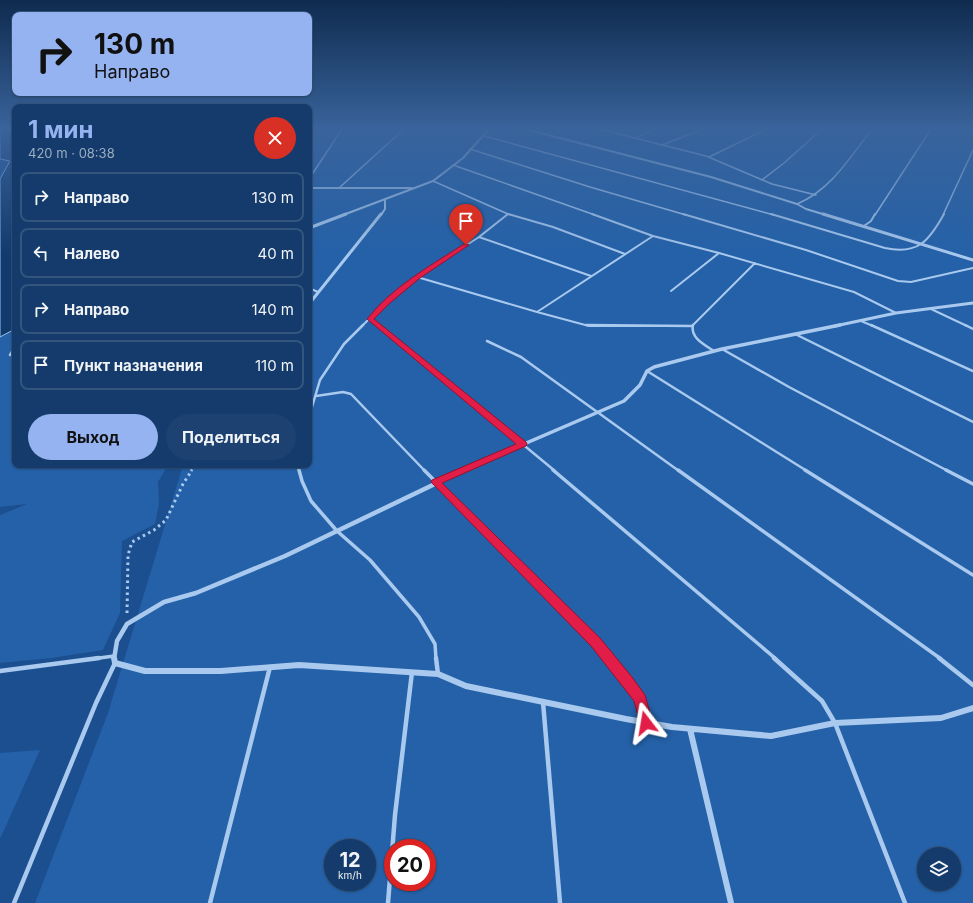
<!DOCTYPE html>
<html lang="ru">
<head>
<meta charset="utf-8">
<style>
	:root { --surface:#143b6b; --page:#1d4271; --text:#f1f3f6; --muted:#9dadc1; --line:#33557e; --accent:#95b2f1 }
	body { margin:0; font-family:Inter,sans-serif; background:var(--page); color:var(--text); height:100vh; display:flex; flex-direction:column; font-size:15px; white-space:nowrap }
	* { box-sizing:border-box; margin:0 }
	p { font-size:13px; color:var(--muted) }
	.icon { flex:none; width:22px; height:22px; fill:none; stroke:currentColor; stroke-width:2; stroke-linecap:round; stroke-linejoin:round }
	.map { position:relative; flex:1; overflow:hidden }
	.drawer { position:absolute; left:12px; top:104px; width:300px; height:364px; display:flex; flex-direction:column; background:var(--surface); border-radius:8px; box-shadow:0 1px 3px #0004,0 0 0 1px var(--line) }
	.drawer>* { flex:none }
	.hud { position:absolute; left:12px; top:12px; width:300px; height:84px; border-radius:8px; box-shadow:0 1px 3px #0004,0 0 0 1px var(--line); background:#95b2f1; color:#111; overflow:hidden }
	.buttons { position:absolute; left:917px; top:847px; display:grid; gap:8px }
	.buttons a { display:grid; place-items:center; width:44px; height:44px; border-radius:50%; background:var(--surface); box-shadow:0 1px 3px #0004,0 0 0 1px var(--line); font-size:20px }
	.speed { position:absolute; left:324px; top:839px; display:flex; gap:8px; font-size:20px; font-weight:700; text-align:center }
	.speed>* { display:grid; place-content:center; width:52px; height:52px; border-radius:50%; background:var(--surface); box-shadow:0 1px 3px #0004,0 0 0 1px var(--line); line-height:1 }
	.speed small { font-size:10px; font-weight:400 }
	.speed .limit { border:6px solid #d22; background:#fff; color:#111 }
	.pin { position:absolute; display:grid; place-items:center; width:34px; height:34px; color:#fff; margin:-41px -17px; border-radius:50% 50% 50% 0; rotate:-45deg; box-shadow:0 0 4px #0007 }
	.pin .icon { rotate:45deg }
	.me { position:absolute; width:44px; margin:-22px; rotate:346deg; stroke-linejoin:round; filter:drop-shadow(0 0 3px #0008) }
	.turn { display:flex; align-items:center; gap:14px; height:84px; padding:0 16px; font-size:18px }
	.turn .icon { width:52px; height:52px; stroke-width:2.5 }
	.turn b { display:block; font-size:28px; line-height:34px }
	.round { display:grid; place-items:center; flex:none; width:42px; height:42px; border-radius:21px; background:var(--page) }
	.headline { display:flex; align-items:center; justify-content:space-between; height:68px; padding:0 16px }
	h1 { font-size:24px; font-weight:700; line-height:30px; color:var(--accent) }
	.cta { display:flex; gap:8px; margin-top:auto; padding:8px 16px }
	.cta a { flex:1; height:46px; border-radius:24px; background:var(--accent); color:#111; font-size:16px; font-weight:700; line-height:46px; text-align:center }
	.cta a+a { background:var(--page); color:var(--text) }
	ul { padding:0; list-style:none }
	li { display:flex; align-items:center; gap:12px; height:50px; margin:0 8px 6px; padding:0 8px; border:2px solid var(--line); border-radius:8px }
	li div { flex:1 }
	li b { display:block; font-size:15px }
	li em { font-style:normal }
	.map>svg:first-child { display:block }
	.green { fill:#2461a8; fill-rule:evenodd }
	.water { fill:#123a6d; stroke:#9cc4f0 }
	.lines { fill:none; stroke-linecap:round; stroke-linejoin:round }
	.path-far1 { stroke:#a9c9ee; stroke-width:2.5; stroke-dasharray:2 2.5; stroke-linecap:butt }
	.path { stroke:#a9c9ee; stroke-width:3; stroke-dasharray:2.5 3.5; stroke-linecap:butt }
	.lane-far4 { stroke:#a9c9ee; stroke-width:1.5 }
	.lane-far3 { stroke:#a9c9ee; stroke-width:2 }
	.lane-far2 { stroke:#a9c9ee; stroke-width:2.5 }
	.lane-far1 { stroke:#a9c9ee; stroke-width:3.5 }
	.lane { stroke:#a9c9ee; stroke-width:4.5 }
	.street-far4 { stroke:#a9c9ee; stroke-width:2 }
	.street-far3 { stroke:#a9c9ee; stroke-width:3 }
	.street-far2 { stroke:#a9c9ee; stroke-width:3.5 }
	.street-far1 { stroke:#a9c9ee; stroke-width:4.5 }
	.street { stroke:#a9c9ee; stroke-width:6 }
	.route { fill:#e11d48; stroke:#92132f }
</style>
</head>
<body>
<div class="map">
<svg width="973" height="903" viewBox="0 0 973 903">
	<rect width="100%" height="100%" fill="#1b4f8f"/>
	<path class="green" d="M309 129H951L973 135V903H35L108 713 183 465H309ZM333 848H367V882H333ZM393 848H427V882H393ZM924 854H954V884H924Z
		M15 329V465H168L158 482 159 504 155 524 122 541 120 613 103 650 52 658 0 663V515L27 504 0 507V337Z
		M40 750 0 839V753Z"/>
	<path class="water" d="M0 129H15V329L0 337V179L10 161 0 159Z"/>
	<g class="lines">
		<path class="path-far1" d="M191 471 195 465"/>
		<path class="path" d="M127 613 128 555 132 542 154 530 166 520 183 484 192 470"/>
		<path class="lane-far4" d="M599 129 706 156 772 184 816 195
			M484 136 774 215
			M635 138 655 129
			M662 145 703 129
			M470 149 590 187 686 215
			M709 157 767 129
			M453 165 595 215
			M309 179 342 129
			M762 180 784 163 822 129
			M433 181 508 214 507 215
			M339 188 404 129
			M797 204C831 190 850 157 872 129
			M508 214 512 215
			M875 215 931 129
			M943 215 973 150"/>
		<path class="lane-far3" d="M508 214 553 227 625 254
			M592 214 653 236 719 253 854 292 896 313
			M683 214 806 250 898 281 911 282 973 268
			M771 214 885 248C918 255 929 241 944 214
			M864 226 871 221 875 214
			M653 236 537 312 589 326H692
			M479 237 591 276
			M417 277 537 312
			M309 288 318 292
			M671 291 719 253
			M931 309 967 326
			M370 319 379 326
			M861 321 873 326
			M362 326 387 301 417 277 479 237 508 214
			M692 326 755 263"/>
		<path class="lane-far2" d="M378 325 555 471
			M586 325 692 326
			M693 325C690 338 705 345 714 351
			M871 325 973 371
			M965 325 973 329
			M795 334 973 422
			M487 341 521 357 679 471
			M722 349 789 387 948 471
			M10 355 15 347
			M647 371 807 471
			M316 396 343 392 351 394 425 471
			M309 417 320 380 344 344 363 325
			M298 465 299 471"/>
		<path class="lane-far1" d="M299 470 302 481 311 501 337 531 370 560 419 617 435 644 436 659
			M424 470 595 642 608 659
			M553 470 776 659
			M678 470 941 659
			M805 470 973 575
			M946 470 973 484
			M92 659 114 656"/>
		<path class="lane" d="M436 658 438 674
			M608 658 640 699 646 723
			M774 658 822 701 835 723 905 903
			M939 658 973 685
			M0 671 99 658
			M543 702 560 903
			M14 903 96 703 115 663
			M210 903 270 667
			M388 903 395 815 412 672"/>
		<path class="street-far4" d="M525 129 711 177 797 204 806 209 826 215
			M309 188H412
			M343 215 433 181 463 158 489 129
			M381 215 385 209V200"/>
		<path class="street-far3" d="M823 214 973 260
			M309 228 346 214
			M309 304 381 214
			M835 326 896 313 973 303"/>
		<path class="street-far2" d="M461 471 624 401 640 385 647 371 654 367 722 349 840 325"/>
		<path class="street-far1" d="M114 659 117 641 127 624 164 602 196 593 285 556 464 470"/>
		<path class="street" d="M114 658 115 663 145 671H221L299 665 438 674 466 686 626 719 672 727 771 736 835 723 941 718 973 708
			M690 729 731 903"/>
	</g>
	<linearGradient id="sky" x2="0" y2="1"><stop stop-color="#0f2b4f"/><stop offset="0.5" stop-color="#39639b"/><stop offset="1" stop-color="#39639b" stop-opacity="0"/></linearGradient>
	<rect width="973" height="256" fill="url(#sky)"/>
	<path class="route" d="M464 244 469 245 420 278 390 303 374 319 526 442 527 444 526 446 442 483 600 638 632 677 645 695 653 723 651 727 646 729 641 727 634 701 591 646 431 482 432 480 516 444 367 319C392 287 430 266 464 244Z"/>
</svg>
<div class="buttons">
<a><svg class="icon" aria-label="layers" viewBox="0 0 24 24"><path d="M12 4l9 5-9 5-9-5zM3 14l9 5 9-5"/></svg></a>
</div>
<div class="speed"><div>12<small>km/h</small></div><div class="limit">20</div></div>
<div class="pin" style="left:466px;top:245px;background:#d93025"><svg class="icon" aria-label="arrive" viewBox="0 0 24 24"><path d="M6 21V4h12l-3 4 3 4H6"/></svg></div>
<svg class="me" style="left:646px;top:723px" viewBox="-20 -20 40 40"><path d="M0-17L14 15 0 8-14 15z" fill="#e11d48" stroke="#fff" stroke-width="4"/></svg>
<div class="hud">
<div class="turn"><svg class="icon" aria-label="right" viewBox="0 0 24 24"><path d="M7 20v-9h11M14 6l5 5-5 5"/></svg><div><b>130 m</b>Направо</div></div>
</div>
<section class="drawer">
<div class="headline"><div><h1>1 мин</h1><p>420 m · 08:38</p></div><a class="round" style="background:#d93025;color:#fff"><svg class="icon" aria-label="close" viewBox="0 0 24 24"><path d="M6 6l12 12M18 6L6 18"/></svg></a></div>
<ul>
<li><svg class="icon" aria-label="right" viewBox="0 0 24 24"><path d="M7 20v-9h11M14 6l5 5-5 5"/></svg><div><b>Направо</b></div><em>130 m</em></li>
<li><svg class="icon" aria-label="left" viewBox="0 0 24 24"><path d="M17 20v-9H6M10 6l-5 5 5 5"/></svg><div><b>Налево</b></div><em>40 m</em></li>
<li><svg class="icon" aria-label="right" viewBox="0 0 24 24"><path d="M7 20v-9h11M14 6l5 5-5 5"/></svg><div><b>Направо</b></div><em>140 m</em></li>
<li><svg class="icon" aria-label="arrive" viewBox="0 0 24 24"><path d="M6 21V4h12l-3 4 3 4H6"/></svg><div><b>Пункт назначения</b></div><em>110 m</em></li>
</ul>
<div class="cta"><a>Выход</a><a>Поделиться</a></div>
</section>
</div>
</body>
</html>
